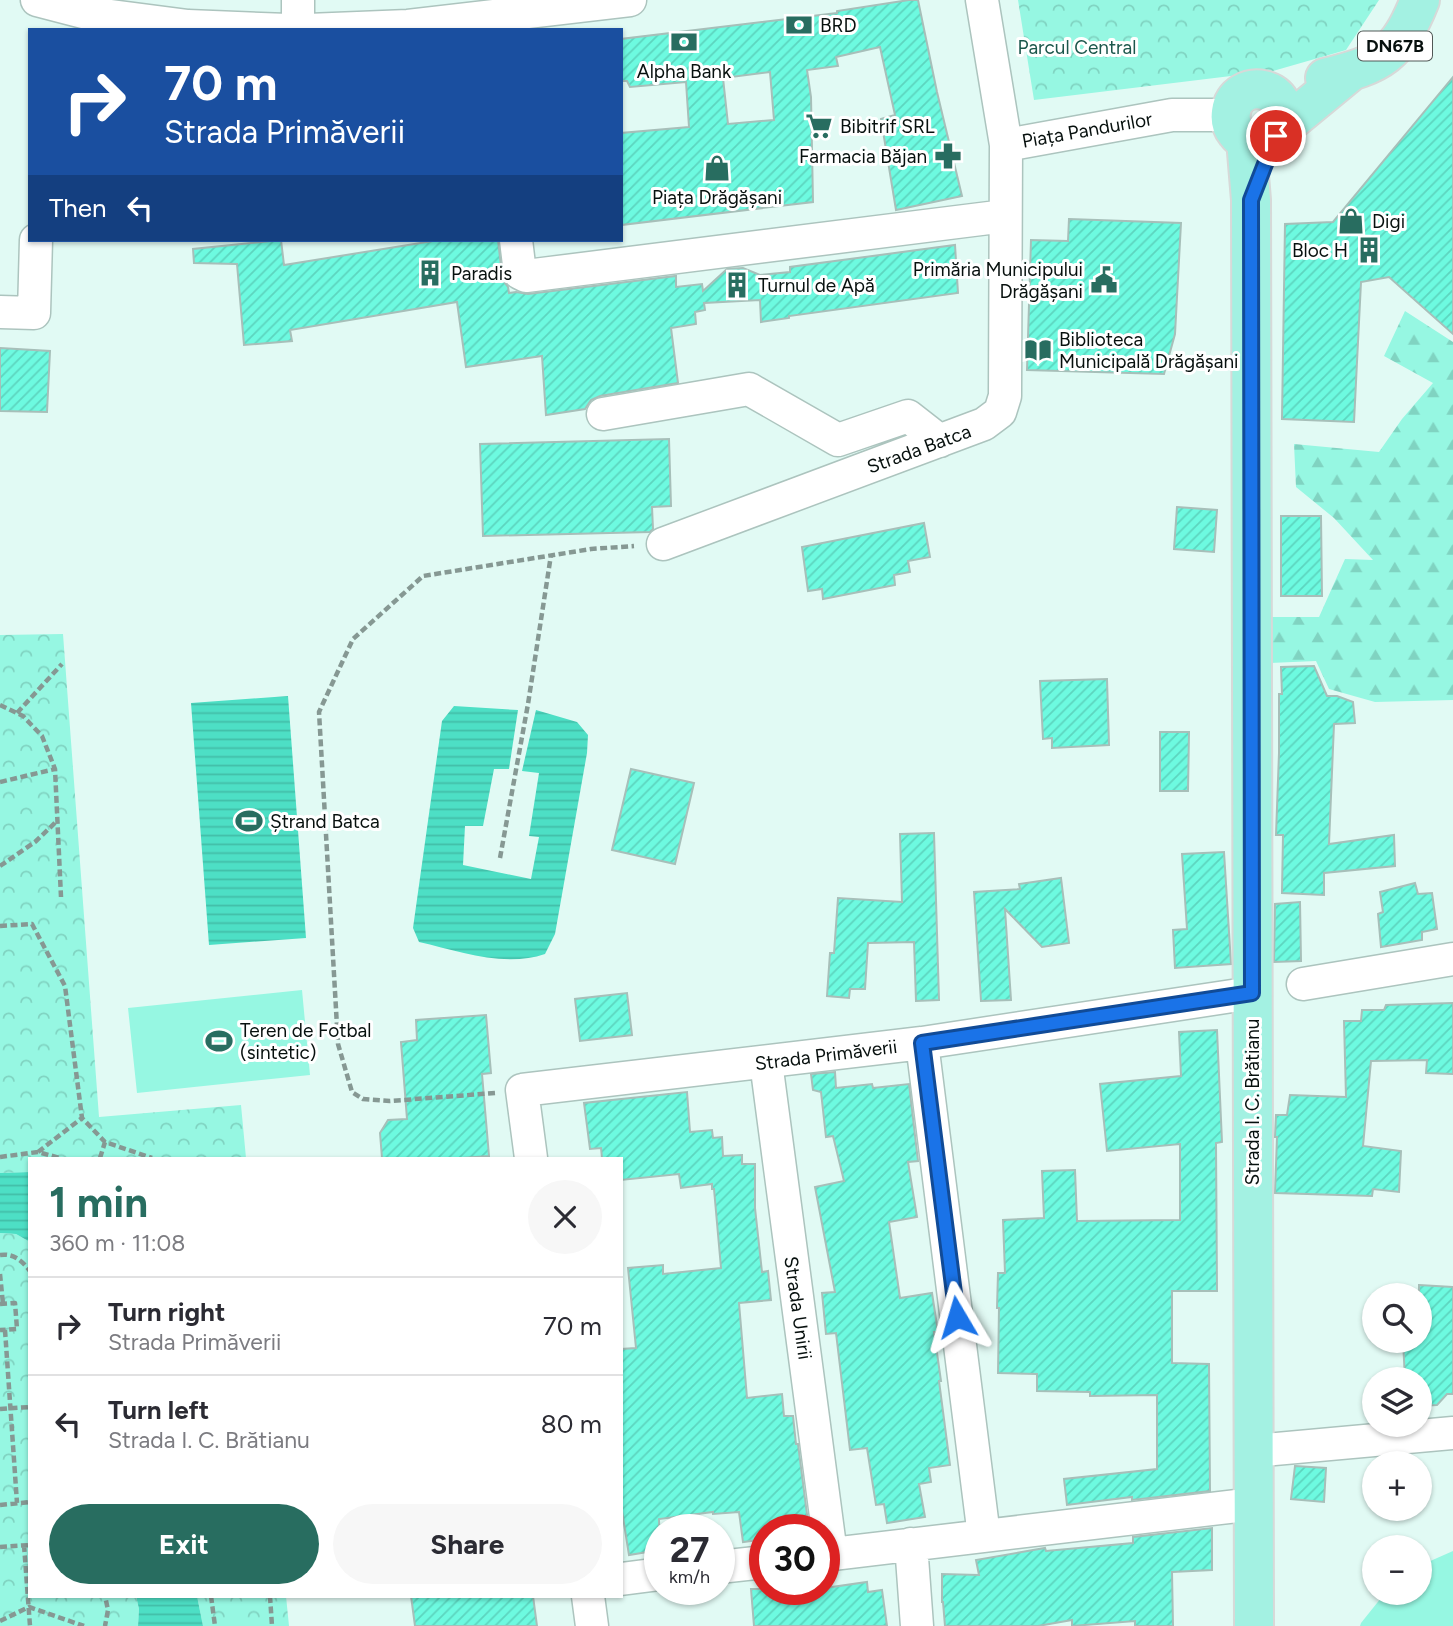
<!DOCTYPE html>
<html lang="en">
<head>
<meta charset="utf-8">
<style>
	:root { --surface:#fff; --page:#f7f7f7; --text:#2b2b33; --muted:#7c7c81; --line:#e1e1e2; --accent:#286d60 }
	body { margin:0; font-family:Figtree,sans-serif; background:var(--page); color:var(--text); height:100vh; display:flex; flex-direction:column; font-size:26px; white-space:nowrap }
	* { box-sizing:border-box; margin:0 }
	p { font-size:23px; color:var(--muted) }
	.icon { flex:none; width:38px; height:38px; fill:none; stroke:currentColor; stroke-width:2; stroke-linecap:round; stroke-linejoin:round }
	.map { position:relative; flex:1; overflow:hidden }
	.drawer { position:absolute; left:28px; top:1157px; width:595px; height:441px; display:flex; flex-direction:column; background:var(--surface); border-radius:0px; box-shadow:0 2px 5px #0004 }
	.drawer>* { flex:none }
	.top-card { position:absolute; left:28px; top:28px; width:595px; height:214px; border-radius:0px; box-shadow:0 2px 5px #0004; background:#1a4fa0; color:#fff; overflow:hidden }
	.buttons { position:absolute; left:1362px; top:1283px; display:grid; gap:14px }
	.buttons a { display:grid; place-items:center; width:70px; height:70px; border-radius:50%; background:var(--surface); box-shadow:0 2px 5px #0004; font-size:35px }
	.speed { position:absolute; left:644px; top:1514px; display:flex; gap:14px; font-size:35px; font-weight:700; text-align:center }
	.speed>* { display:grid; place-content:center; width:91px; height:91px; border-radius:50%; background:var(--surface); box-shadow:0 2px 5px #0004; line-height:1 }
	.speed small { font-size:18px; font-weight:400 }
	.speed .limit { border:10px solid #d22; background:#fff; color:#111 }
	.pin { position:absolute; display:grid; place-items:center; width:60px; height:60px; color:#fff; margin:-30px; border:4px solid #fff; border-radius:50%; box-shadow:0 2px 7px #0007 }
	.me { position:absolute; width:77px; margin:-38px; rotate:353deg; stroke-linejoin:round; filter:drop-shadow(0 0 5px #0008) }
	.turn { display:flex; align-items:center; gap:24px; height:147px; padding:0 21px; font-size:32px }
	.turn .icon { width:91px; height:91px; stroke-width:2.5 }
	.turn b { display:block; font-size:49px; line-height:60px }
	.then { display:flex; align-items:center; height:66px; padding:0 21px; background:#0003; gap:14px; font-size:26px }
	.round { display:grid; place-items:center; flex:none; width:74px; height:74px; border-radius:37px; background:var(--page) }
	.head { display:flex; align-items:center; justify-content:space-between; height:119px; padding:0 21px }
	h1 { font-size:42px; font-weight:700; line-height:52px; color:var(--accent) }
	.cta { display:flex; gap:14px; margin-top:auto; padding:14px 21px }
	.cta a { flex:1; height:80px; border-radius:42px; background:var(--accent); color:#fff; font-size:28px; font-weight:700; line-height:80px; text-align:center }
	.cta a+a { background:var(--page); color:var(--text) }
	ul { padding:0; list-style:none }
	li { display:flex; align-items:center; gap:21px; height:98px; padding:0 21px; border-top:2px solid var(--line) }
	li div { flex:1 }
	li b { display:block; font-size:26px }
	li em { font-style:normal }
	.map>svg:first-child { display:block }
	.green { fill:#96f7e2 }
	.forest { fill:url(#forest-firs) }
	.park { fill:url(#park-crowns) }
	.water { fill:url(#water-rules) }
	.building { fill:url(#building-hatch); stroke:#a7bfb9; stroke-width:2; fill-rule:evenodd }
	.lines { fill:none; stroke-linecap:round; stroke-linejoin:round }
	.minor-casing { stroke:#acc4be; stroke-width:35 }
	.major-casing { stroke:#d7d9d8; stroke-width:42 }
	.path { stroke:#869893; stroke-width:4.5; stroke-dasharray:7 3.5; stroke-linecap:butt }
	.minor { stroke:#fff; stroke-width:32 }
	.major { stroke:#a3f1e2; stroke-width:38 }
	.route-casing { stroke:#114b97; stroke-width:18 }
	.route { stroke:#1a73e8; stroke-width:12 }
	.labels { text-anchor:middle; dominant-baseline:central; stroke-width:6; stroke-linejoin:round; paint-order:stroke }
	.shield { fill:#fff; stroke:#515856; stroke-width:2 }
	.shield-label { font-size:18px; font-weight:bold; fill:#07100e }
	.poi-label { font-size:19px; fill:#07100e; stroke:#fff; text-anchor:start }
	.park-label { font-size:19px; fill:#1b574c; stroke:#fff }
	.street-label { font-size:19px; fill:#07100e; stroke:#fff }
</style>
</head>
<body>
<div class="map">
<svg width="1453" height="1626" viewBox="0 0 1453 1626">
	<defs>
		<pattern id="forest-firs" width="22" height="20" patternUnits="userSpaceOnUse" patternTransform="scale(1.75)"><rect width="22" height="20" fill="#96f7e2"/><path d="M5 1l3.5 6h-7zM16 11l3.5 6h-7z" fill="#80d3c1"/></pattern>
		<pattern id="park-crowns" width="20" height="18" patternUnits="userSpaceOnUse" patternTransform="scale(1.75)"><rect width="20" height="18" fill="#96f7e2"/><path d="M2 6a3 3 0 1 1 6 0M12 15a3 3 0 1 1 6 0" fill="none" stroke="#80d3c1"/></pattern>
		<pattern id="water-rules" width="6" height="5" patternUnits="userSpaceOnUse" patternTransform="scale(1.75)"><rect width="6" height="5" fill="#4ddfc5"/><path d="M0 2.5h6" fill="none" stroke="#42bea8"/></pattern>
		<pattern id="building-hatch" width="6" height="6" patternUnits="userSpaceOnUse" patternTransform="scale(1.75)"><rect width="6" height="6" fill="#6dfae0"/><path d="M-1 1l2-2M0 6l6-6M5 7l2-2" fill="none" stroke="#5dd5bf"/></pattern>
	</defs>
	<rect width="100%" height="100%" fill="#e1faf4"/>
	<path class="green" d="M302 990 310 1075 137 1093 128 1008Z
		M1453 1551V1626H1360L1361 1623 1385 1593 1419 1592V1566Z"/>
	<path class="forest" d="M1405 311 1453 342V700L1375 702 1329 689 1316 661 1270 663 1272 617H1319L1345 559 1373 560 1334 518 1296 487 1294 444 1379 452 1402 419 1433 383 1384 356Z"/>
	<path class="park" d="M1018 0H1379L1346 50 1273 71 1034 100Z
		M63 634 99 1117 241 1105 246 1158H30V1172L0 1173V635Z
		M0 1233 16 1234 30 1242V1596H136L139 1609 138 1626H0Z
		M197 1596H286L289 1626H203Z"/>
	<path class="water" d="M288 696 306 938 209 945 191 703Z
		M454 706 518 710 509 769H494L483 826H465L463 865 531 879 539 837 529 836 539 773 522 771 536 710 577 722 588 735 587 753 555 934 545 954C505 968 459 951 419 942L413 928 442 721Z
		M30 1172V1242L16 1234 0 1233V1173Z
		M136 1596H197L203 1626H138L139 1609Z"/>
	<path class="building" d="M909 0H918L937 92 962 196 896 210 881 119 895 115 880 47 836 57 838 66 807 70 811 97 813 202 621 225V133L689 127 686 82 630 87 627 81H621V39L837 13V11ZM770 72 774 120 728 124 723 78Z
		M1453 77V334L1389 277 1361 282 1354 422 1282 419 1285 224 1333 222Z
		M1069 219 1181 223 1175 334 1164 374 1027 370 1031 240 1068 241Z
		M281 240 284 265 439 240H498L502 275 505 283 508 287 509 293 516 292 528 294 676 276V287L702 284 703 291 727 269 743 268 760 275 790 272V267L955 245 958 293 789 316V318L761 322 760 300 704 303 705 310 695 312 696 324 671 328 678 383 600 396 591 400 585 409 546 415 542 356 466 367 457 302 290 330 292 341 244 345 237 264 194 263 193 249Z
		M0 348 50 351 47 412 0 411Z
		M669 439 671 506 652 507 653 529 650 532 483 536 480 444Z
		M1177 507 1217 510 1214 552 1174 549Z
		M1281 516H1321L1322 596H1281Z
		M924 523 930 557 908 561 910 572 894 575 895 585 823 599 822 589 808 591 802 547Z
		M1314 666 1327 696H1337L1353 702 1355 723 1334 724 1329 844 1394 835 1395 866 1324 873V895L1282 893 1283 835H1276L1279 753V694H1282L1281 667Z
		M1107 679 1109 745 1052 748V738L1043 739 1040 681Z
		M1160 732H1189L1188 791H1160Z
		M631 769 694 783 675 864 612 850Z
		M934 833 939 1000 916 1001 914 942 868 943 865 989H850L849 998 827 996 830 953H834L838 898 902 902 900 834Z
		M1224 852 1231 964 1175 968 1173 930 1187 929 1182 854Z
		M1061 878 1069 943 1042 947 1005 909 1011 1000 981 1001 974 892 1020 889 1019 884Z
		M1415 883 1418 894 1432 893 1437 929 1422 932V940L1381 947 1378 914 1383 912 1380 892Z
		M1300 902 1301 961 1274 962 1275 904Z
		M627 993 632 1035 580 1041 575 999Z
		M1453 1003V1074L1426 1073 1427 1060 1371 1061 1363 1146 1401 1151 1399 1192 1373 1189 1372 1196 1275 1193 1277 1137H1275L1276 1115H1287L1290 1095 1346 1097 1344 1021H1361L1362 1010H1384L1386 1005Z
		M486 1015 491 1073 482 1074 489 1156 462 1158H382L380 1133 388 1120 407 1119 401 1042 417 1040 416 1020Z
		M1217 1030 1222 1142 1216 1143 1217 1291H1172V1363L1209 1364 1210 1491 1132 1500V1497L1067 1505 1064 1479 1157 1469V1395L1090 1396V1392L1037 1391V1374L998 1373 999 1308H997L998 1273H1005L1003 1220 1044 1218 1042 1171 1075 1170 1077 1221 1180 1220V1144L1107 1151 1100 1084 1181 1076 1179 1032Z
		M835 1072 836 1088 872 1084 873 1088 909 1084 918 1161 908 1162 917 1217 889 1222 900 1298 932 1293 938 1332H934L941 1381H939L950 1465 929 1468 931 1482 919 1484 925 1517 887 1523 884 1504 876 1505 867 1448 850 1450 836 1333 826 1334 822 1293 835 1292 815 1187 844 1181 833 1136 826 1137 821 1092 813 1090 811 1074Z
		M687 1092 690 1132 712 1130 713 1138 722 1137 723 1156 742 1155V1164H755V1208L762 1272 768 1271 771 1300 739 1303 747 1398 782 1394 784 1416H793L796 1444H798L809 1530H765V1539L743 1542 739 1512 713 1514V1512L659 1519 660 1550 629 1555 621 1505V1349L636 1348 628 1268 663 1265V1274L721 1268 714 1189H712V1184L681 1188 679 1174 621 1180V1158H602L601 1148 590 1149 584 1103Z
		M1419 1285 1453 1287V1394H1447L1437 1405 1419 1406V1379H1405L1403 1341 1419 1340Z
		M1295 1466 1326 1468 1324 1502 1291 1499Z
		M1212 1528V1570L1172 1572 1173 1626H1135V1621L1072 1626V1620L1038 1626H945L943 1602H942V1574L979 1575 976 1560 1045 1548 1046 1551 1133 1543V1537Z
		M867 1582 868 1592 882 1590 887 1626H754L751 1589H775L776 1595Z
		M411 1596H533L537 1626H415Z"/>
	<g class="lines">
		<g class="minor-casing">
			<path id="minor" d="M37 0 87 13 188 26 288 30
				M298 0V30
				M308 30 408 26 630 0
				M1006 145 1172 115H1231
				M516 240 520 273 526 276 1005 216
				M0 312 34 313 36 240
				M603 414 749 389 838 440 908 416 940 441
				M663 544 984 424 1000 412 1005 396 1006 145 982 0
				M1303 984 1453 959
				M922 1043 984 1536
				M766 1062 831 1554
				M531 1158 522 1090 922 1043 1252 993
				M1253 1451 1453 1433
				M911 1544 917 1626
				M824 1555 1254 1504
				M719 1567 765 1562
				M621 1579 660 1574
				M588 1596 592 1626"/>
		</g>
		<g class="major-casing">
			<path id="major" d="M1325 78C1382 64 1398 55 1420 0
				M1282 128C1295 84 1236 76 1231 112 1230 119 1231 126 1236 132 1248 149 1271 144 1282 128L1350 72
				M1246 140 1251 200 1254 1626"/>
		</g>
		<path class="path" d="M0 705 23 716 42 736 55 769 61 897
			M17 713 62 664
			M0 782 55 769
			M500 858 528 704 551 555
			M0 866 35 842 57 821
			M0 926 32 924 65 986 82 1118 105 1142 152 1158
			M495 1093 390 1101 363 1099 352 1092 338 1044 319 712 353 639 423 576 591 549 634 546
			M38 1152 82 1118
			M0 1157 38 1152 60 1158
			M100 1158 105 1142
			M0 1255C14 1253 22 1261 30 1271
			M0 1274 3 1304
			M0 1304 15 1303 17 1329 0 1330
			M5 1330 17 1503
			M0 1409 30 1407
			M0 1505 30 1502
			M24 1545 30 1626
			M0 1547 30 1545
			M211 1596 215 1626
			M270 1596 272 1626
			M0 1621 29 1607 84 1626
			M103 1626H105L108 1610 105 1596"/>
		<use href="#minor" class="minor"/>
		<use href="#major" class="major"/>
	</g>
	<g class="lines">
		<g class="route-casing">
			<path id="route" d="M957 1317 922 1043 1252 993 1251 200 1276 136"/>
		</g>
		<use href="#route" class="route"/>
	</g>
	<defs>
		<g id="bank-bare" transform="scale(2.1)"><path d="M-6-4H6V4H-6ZM0-2.3a2.3 2.3 0 1 0 0 4.6a2.3 2.3 0 1 0 0-4.6Z" fill="#286d60" stroke="#fff" stroke-width="2.5" paint-order="stroke"/></g>
		<g id="supermarket-bare" transform="scale(2.1)"><path d="M-6-5.5h2.5l.6 2H6L4.5 2H-2.5L-4.4-4H-6ZM-1.5 3.2a1.3 1.3 0 1 0 .1 0ZM3 3.2a1.3 1.3 0 1 0 .1 0Z" fill="#286d60" stroke="#fff" stroke-width="2.5" paint-order="stroke"/></g>
		<g id="pharmacy-bare" transform="scale(2.1)"><path d="M-2-6h4v4h4v4h-4v4h-4v-4h-4v-4h4Z" fill="#286d60" stroke="#fff" stroke-width="2.5" paint-order="stroke"/></g>
		<g id="shop-bare" transform="scale(2.1)"><path d="M-5-2.5h2.3a2.7 3.5 0 0 1 5.4 0H5L5.5 6h-11ZM-1.5-2.5h3a1.5 2.3 0 0 0-3 0Z" fill="#286d60" stroke="#fff" stroke-width="2.5" paint-order="stroke"/></g>
		<g id="building-bare" transform="scale(2.1)"><path d="M-4-6H4V6H1V3H-1V6H-4ZM-2.5-4.3h1.7v1.8h-1.7ZM.8-4.3h1.7v1.8H.8ZM-2.5-1h1.7V.8h-1.7ZM.8-1h1.7V.8H.8Z" fill="#286d60" stroke="#fff" stroke-width="2.5" paint-order="stroke"/></g>
		<g id="civic-bare" transform="scale(2.1)"><path d="M-.6-6.5H3V-4.5H.6V-3L4-1V1h2V6H-6V1h2V-1L-.6-3ZM-1.2 2.5V6h2.4V2.5Z" fill="#286d60" stroke="#fff" stroke-width="2.5" paint-order="stroke"/></g>
		<g id="library-bare" transform="scale(2.1)"><path d="M-6-4Q-3-5.5-.7-3.5V5Q-3 3-6 4ZM6-4Q3-5.5 .7-3.5V5Q3 3 6 4Z" fill="#286d60" stroke="#fff" stroke-width="2.5" paint-order="stroke"/></g>
		<g id="stadium-bare" transform="scale(2.1)"><path d="M0-5a6.5 5 0 1 0 0 10a6.5 5 0 1 0 0-10ZM-3.5-1.8h7v3.6h-7Z" fill="#286d60" stroke="#fff" stroke-width="2.5" paint-order="stroke"/></g>
	</defs>
	<g fill-rule="evenodd">
		<use href="#bank-bare" x="799" y="25"/>
		<use href="#bank-bare" x="684" y="42"/>
		<use href="#supermarket-bare" x="819" y="126"/>
		<use href="#pharmacy-bare" x="948" y="156"/>
		<use href="#shop-bare" x="717" y="168"/>
		<use href="#shop-bare" x="1351" y="221"/>
		<use href="#building-bare" x="1369" y="250"/>
		<use href="#building-bare" x="430" y="273"/>
		<use href="#civic-bare" x="1104" y="280"/>
		<use href="#building-bare" x="737" y="285"/>
		<use href="#library-bare" x="1038" y="350"/>
		<use href="#stadium-bare" x="249" y="821"/>
		<use href="#stadium-bare" x="219" y="1041"/>
	</g>
	<g class="labels">
		<rect class="shield" x="1358" y="31.5" width="74" height="29" rx="5"/>
		<g class="shield-label">
			<text x="1395" y="46">DN67B</text>
		</g>
		<g class="poi-label">
			<text x="820" y="25">BRD</text>
			<text x="684" y="71" text-anchor="middle">Alpha Bank</text>
			<text x="840" y="126">Bibitrif SRL</text>
			<text x="927" y="156" text-anchor="end">Farmacia Băjan</text>
			<text x="717" y="197" text-anchor="middle">Piața Drăgășani</text>
			<text x="1372" y="221">Digi</text>
			<text x="1348" y="250" text-anchor="end">Bloc H</text>
			<text x="1083" y="269" text-anchor="end">Primăria Municipului<tspan x="1083" dy="22">Drăgășani</tspan></text>
			<text x="451" y="273">Paradis</text>
			<text x="758" y="285">Turnul de Apă</text>
			<text x="1059" y="339">Biblioteca<tspan x="1059" dy="22">Municipală Drăgășani</tspan></text>
			<text x="270" y="821">Ștrand Batca</text>
			<text x="240" y="1030">Teren de Fotbal<tspan x="240" dy="22">(sintetic)</tspan></text>
		</g>
		<g class="park-label">
			<text x="1077" y="47">Parcul Central</text>
		</g>
		<g class="street-label">
			<text transform="translate(1087 130) rotate(-10)">Piața Pandurilor</text>
			<text transform="translate(919 449) rotate(-20)">Strada Batca</text>
			<text transform="translate(826 1055) rotate(-7)">Strada Primăverii</text>
			<text transform="translate(1252 1102) rotate(-90)">Strada I. C. Brătianu</text>
			<text transform="translate(798 1308) rotate(82)">Strada Unirii</text>
		</g>
	</g>
</svg>
<div class="buttons">
<a><svg class="icon" aria-label="search" viewBox="0 0 24 24"><circle cx="10" cy="10" r="6"/><path d="M15 15l6 6"/></svg></a>
<a><svg class="icon" aria-label="layers" viewBox="0 0 24 24"><path d="M12 4l9 5-9 5-9-5zM3 14l9 5 9-5"/></svg></a>
<a>+</a>
<a>−</a>
</div>
<div class="speed"><div>27<small>km/h</small></div><div class="limit">30</div></div>
<div class="pin" style="left:1276px;top:136px;background:#d93025"><svg class="icon" aria-label="arrive" viewBox="0 0 24 24"><path d="M6 21V4h12l-3 4 3 4H6"/></svg></div>
<svg class="me" style="left:957px;top:1317px" viewBox="-20 -20 40 40"><path d="M0-17L14 15 0 8-14 15z" fill="#1a73e8" stroke="#fff" stroke-width="4"/></svg>
<div class="top-card">
<div class="turn"><svg class="icon" aria-label="right" viewBox="0 0 24 24"><path d="M7 20v-9h11M14 6l5 5-5 5"/></svg><div><b>70 m</b>Strada Primăverii</div></div>
<div class="then">Then<svg class="icon" aria-label="left" viewBox="0 0 24 24"><path d="M17 20v-9H6M10 6l-5 5 5 5"/></svg></div>
</div>
<section class="drawer">
<div class="head"><div><h1>1 min</h1><p>360 m · 11:08</p></div><a class="round"><svg class="icon" aria-label="close" viewBox="0 0 24 24"><path d="M6 6l12 12M18 6L6 18"/></svg></a></div>
<ul>
<li><svg class="icon" aria-label="right" viewBox="0 0 24 24"><path d="M7 20v-9h11M14 6l5 5-5 5"/></svg><div><b>Turn right</b><p>Strada Primăverii</p></div><em>70 m</em></li>
<li><svg class="icon" aria-label="left" viewBox="0 0 24 24"><path d="M17 20v-9H6M10 6l-5 5 5 5"/></svg><div><b>Turn left</b><p>Strada I. C. Brătianu</p></div><em>80 m</em></li>
</ul>
<div class="cta"><a>Exit</a><a>Share</a></div>
</section>
</div>
</body>
</html>
